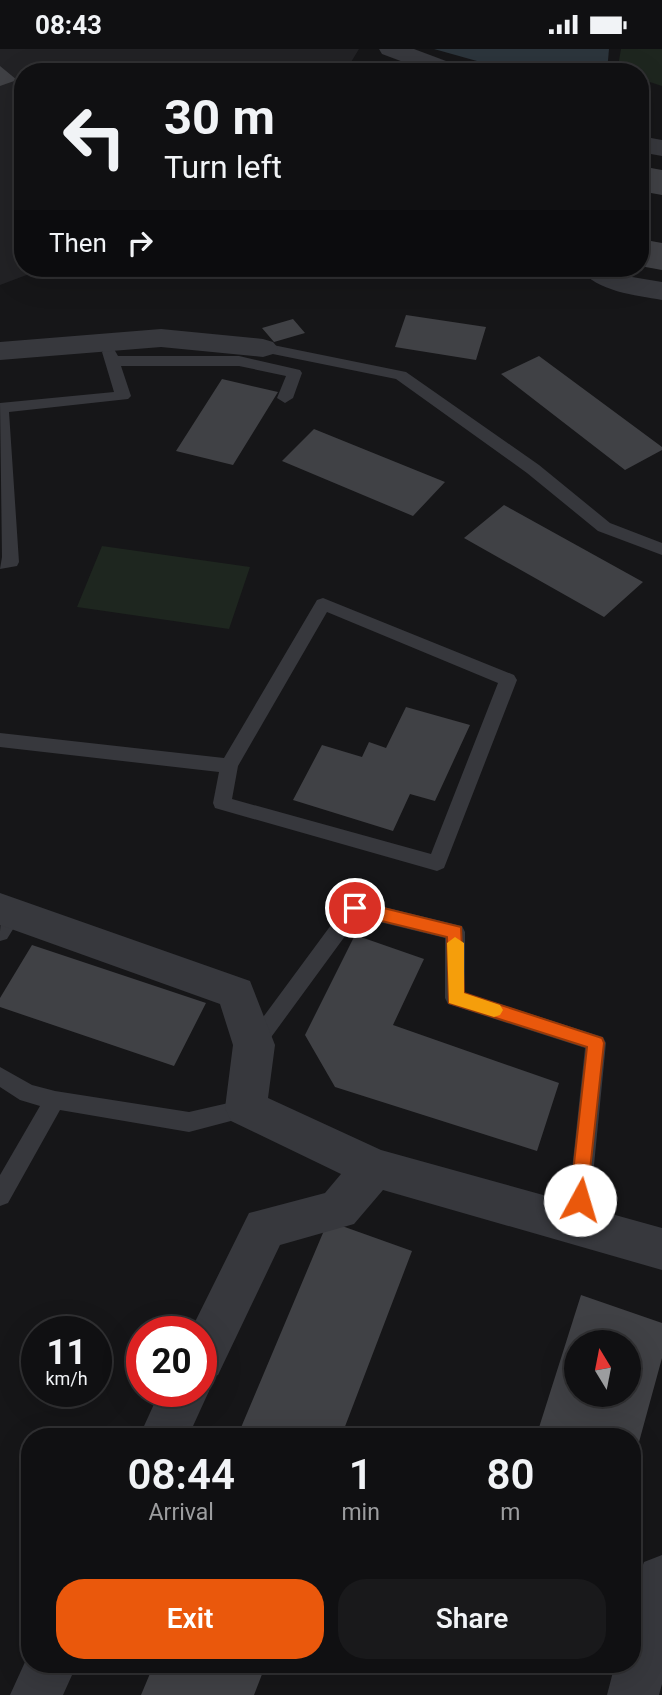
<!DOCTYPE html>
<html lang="en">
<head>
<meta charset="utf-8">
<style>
	:root { --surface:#101012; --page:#19191b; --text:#f1f3f6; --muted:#9c9d9f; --line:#303032; --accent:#ea580c }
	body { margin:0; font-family:Roboto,sans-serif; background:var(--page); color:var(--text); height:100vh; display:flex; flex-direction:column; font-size:26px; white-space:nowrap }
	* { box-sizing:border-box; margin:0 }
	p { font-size:23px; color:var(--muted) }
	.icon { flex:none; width:38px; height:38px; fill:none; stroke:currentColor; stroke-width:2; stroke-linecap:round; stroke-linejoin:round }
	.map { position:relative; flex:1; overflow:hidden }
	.side { position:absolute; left:21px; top:1379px; width:620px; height:245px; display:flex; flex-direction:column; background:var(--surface); border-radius:28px; box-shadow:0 7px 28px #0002,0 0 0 2px var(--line) }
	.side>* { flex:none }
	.banner { position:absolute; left:14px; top:14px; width:635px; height:214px; border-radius:28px; box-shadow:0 7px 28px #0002,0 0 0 2px var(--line); background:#101012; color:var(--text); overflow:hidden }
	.needle { width:46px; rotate:350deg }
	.buttons { position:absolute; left:564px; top:1281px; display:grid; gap:14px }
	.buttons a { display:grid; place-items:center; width:77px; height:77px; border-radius:50%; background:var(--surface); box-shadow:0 7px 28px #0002,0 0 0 2px var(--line); font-size:35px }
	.speed { position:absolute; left:21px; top:1267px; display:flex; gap:14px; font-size:35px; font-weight:700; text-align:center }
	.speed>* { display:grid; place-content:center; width:91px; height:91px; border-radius:50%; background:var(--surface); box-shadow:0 7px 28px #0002,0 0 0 2px var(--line); line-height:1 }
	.speed small { font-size:18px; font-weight:400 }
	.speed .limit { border:10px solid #d22; background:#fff; color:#111 }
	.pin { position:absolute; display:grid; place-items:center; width:60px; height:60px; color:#fff; margin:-30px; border:4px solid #fff; border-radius:50%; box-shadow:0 2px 7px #0007 }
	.me { position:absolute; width:77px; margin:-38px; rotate:6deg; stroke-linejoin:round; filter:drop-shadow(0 0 5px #0008) }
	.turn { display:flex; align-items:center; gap:24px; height:147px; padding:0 35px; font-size:32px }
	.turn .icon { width:91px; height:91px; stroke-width:2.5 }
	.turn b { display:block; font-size:49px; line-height:60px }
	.then { display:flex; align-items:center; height:66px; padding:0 35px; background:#0003; gap:14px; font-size:26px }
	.eta { display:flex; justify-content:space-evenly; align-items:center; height:119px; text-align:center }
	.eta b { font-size:42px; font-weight:600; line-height:49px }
	.action { display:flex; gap:14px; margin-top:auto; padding:14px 35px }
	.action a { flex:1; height:80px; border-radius:28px; background:var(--accent); color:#fff; font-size:28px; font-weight:600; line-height:80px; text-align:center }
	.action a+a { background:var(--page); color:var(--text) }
	.status { display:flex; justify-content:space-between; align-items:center; height:49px; padding:0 35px; background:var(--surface); direction:ltr }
	.status svg { height:19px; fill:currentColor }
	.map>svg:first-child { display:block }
	.built { fill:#222225 }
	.green { fill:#1e261f }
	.water { fill:#2c353c }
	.building { fill:#404145; fill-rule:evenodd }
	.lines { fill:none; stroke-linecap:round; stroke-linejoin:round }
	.lane { fill:#37383d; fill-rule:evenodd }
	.street { fill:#37383d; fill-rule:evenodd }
	.route { fill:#ea580c; stroke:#983908; stroke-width:2 }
	.slow { fill:#f59e0b }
</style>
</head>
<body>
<div class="status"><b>08:43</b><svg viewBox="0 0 49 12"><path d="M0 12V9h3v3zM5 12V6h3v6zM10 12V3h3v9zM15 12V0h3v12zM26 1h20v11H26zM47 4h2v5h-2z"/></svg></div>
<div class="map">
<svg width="662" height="1646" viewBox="0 0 662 1646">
	<rect width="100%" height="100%" fill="#161618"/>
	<path class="built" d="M0 0H359L345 23H23V219H45L0 236Z"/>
	<path class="green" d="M621 0H662V37L641 30 640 23H617Z
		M102 497 250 518 229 580 77 558Z"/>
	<path class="water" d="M434 0H609L607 23H516Z"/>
	<path class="building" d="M96 15 105 23H72V22Z
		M0 17 17 31 0 37Z
		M640 117 662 121V146L640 142Z
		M640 190 662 194V221L640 217Z
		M406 266 486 278 476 311 395 298Z
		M293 270 305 284 274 293 262 279Z
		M539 307 662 398V401L625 421 501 325Z
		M222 330 278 343 233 416 176 402Z
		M314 380 445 433 413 467 282 412Z
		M504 456 643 533 604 568 464 489Z
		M406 658 470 676 435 752 410 745 393 782 293 751 322 696 362 708 369 693 386 699Z
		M355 886 424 910 393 976 559 1034 537 1102 335 1038 305 986Z
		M32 896 206 954 174 1017 0 958V949Z
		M328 1172 412 1202 341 1388H237Z
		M581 1246 662 1274V1309L633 1415 632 1388H536ZM576 1293H628V1346H576Z
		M154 1615H266L254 1646H141Z"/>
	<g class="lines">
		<path class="lane" d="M263 294 406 323 539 416 610 474 662 494V506L598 482 527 424 396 330 258 302V296Z
			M109 298 114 300 118 307H239L300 321 302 324 293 349 285 354 277 349 286 327 239 317H121L131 347 128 350 9 363 19 513 17 517 0 520 2 508 0 354 114 343 102 303Z
			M323 549 514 626 517 631 444 819 437 822 215 759 213 754 219 723 0 698V684L224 709 317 551ZM327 563 498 634 431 805 232 750 238 717Z
			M355 851 462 877 465 883V944L603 988 606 994 588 1177 585 1184 577 1187 569 1184 566 1177 585 999 448 955 445 949V889L359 868 261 1002 254 1005 247 1002 244 996 247 990 348 853Z
			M13 856 20 858 23 864 7 890 0 892C0 878 0 862 13 856Z
			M0 1018 32 1036 55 1042 189 1063 246 1050 254 1052 257 1059 254 1066 246 1068 189 1083 60 1061 8 1154 0 1157V1126L40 1057 20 1051 0 1038Z"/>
		<path class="street" d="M379 0H414L462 18 465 23H430L382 5Z
			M640 87 662 91V107L640 103Z
			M580 219H615L632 228 662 233V251C636 246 596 243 580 219Z
			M161 280 263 290 273 293 278 299 273 305 263 308 161 298 0 311V293Z
			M0 844 250 932 275 996 268 1049 381 1101 662 1179V1221L383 1141 354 1175 280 1196 218 1326 204 1331 209 1342 188 1388H139L160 1342H201V1283H190L249 1164 325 1144 341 1125 231 1072 225 1059 233 996 220 955 0 876Z
			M662 1506V1635L659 1646H607L615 1615H632C632 1579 630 1547 644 1513Z
			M30 1602V1615H77L63 1646H10Z"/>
	</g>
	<path class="route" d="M355 852 461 878 464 944 602 989 604 994 586 1157H573L570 1151 587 998 449 954 447 888 349 864 347 859Z"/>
	<path class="slow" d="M455 888 464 894V944L500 956 503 961 500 966 494 968 449 954 447 894Z"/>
</svg>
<div class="buttons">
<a><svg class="needle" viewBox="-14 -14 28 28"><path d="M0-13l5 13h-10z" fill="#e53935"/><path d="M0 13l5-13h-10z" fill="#9c9d9f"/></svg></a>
</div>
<div class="speed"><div>11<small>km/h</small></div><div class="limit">20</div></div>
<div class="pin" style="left:355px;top:859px;background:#d93025"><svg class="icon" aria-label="arrive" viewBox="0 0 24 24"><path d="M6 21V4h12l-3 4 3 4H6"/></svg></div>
<svg class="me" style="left:580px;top:1151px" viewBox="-20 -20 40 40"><circle r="19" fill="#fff"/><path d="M0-13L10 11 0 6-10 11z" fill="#ea580c"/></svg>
<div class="banner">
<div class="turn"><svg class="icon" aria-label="left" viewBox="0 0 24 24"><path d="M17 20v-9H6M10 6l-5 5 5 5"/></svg><div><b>30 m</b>Turn left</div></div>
<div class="then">Then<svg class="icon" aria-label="right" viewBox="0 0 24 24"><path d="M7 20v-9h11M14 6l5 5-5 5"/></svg></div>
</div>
<section class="side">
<div class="eta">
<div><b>08:44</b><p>Arrival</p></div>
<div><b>1</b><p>min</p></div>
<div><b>80</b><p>m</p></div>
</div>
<div class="action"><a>Exit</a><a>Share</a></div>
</section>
</div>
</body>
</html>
